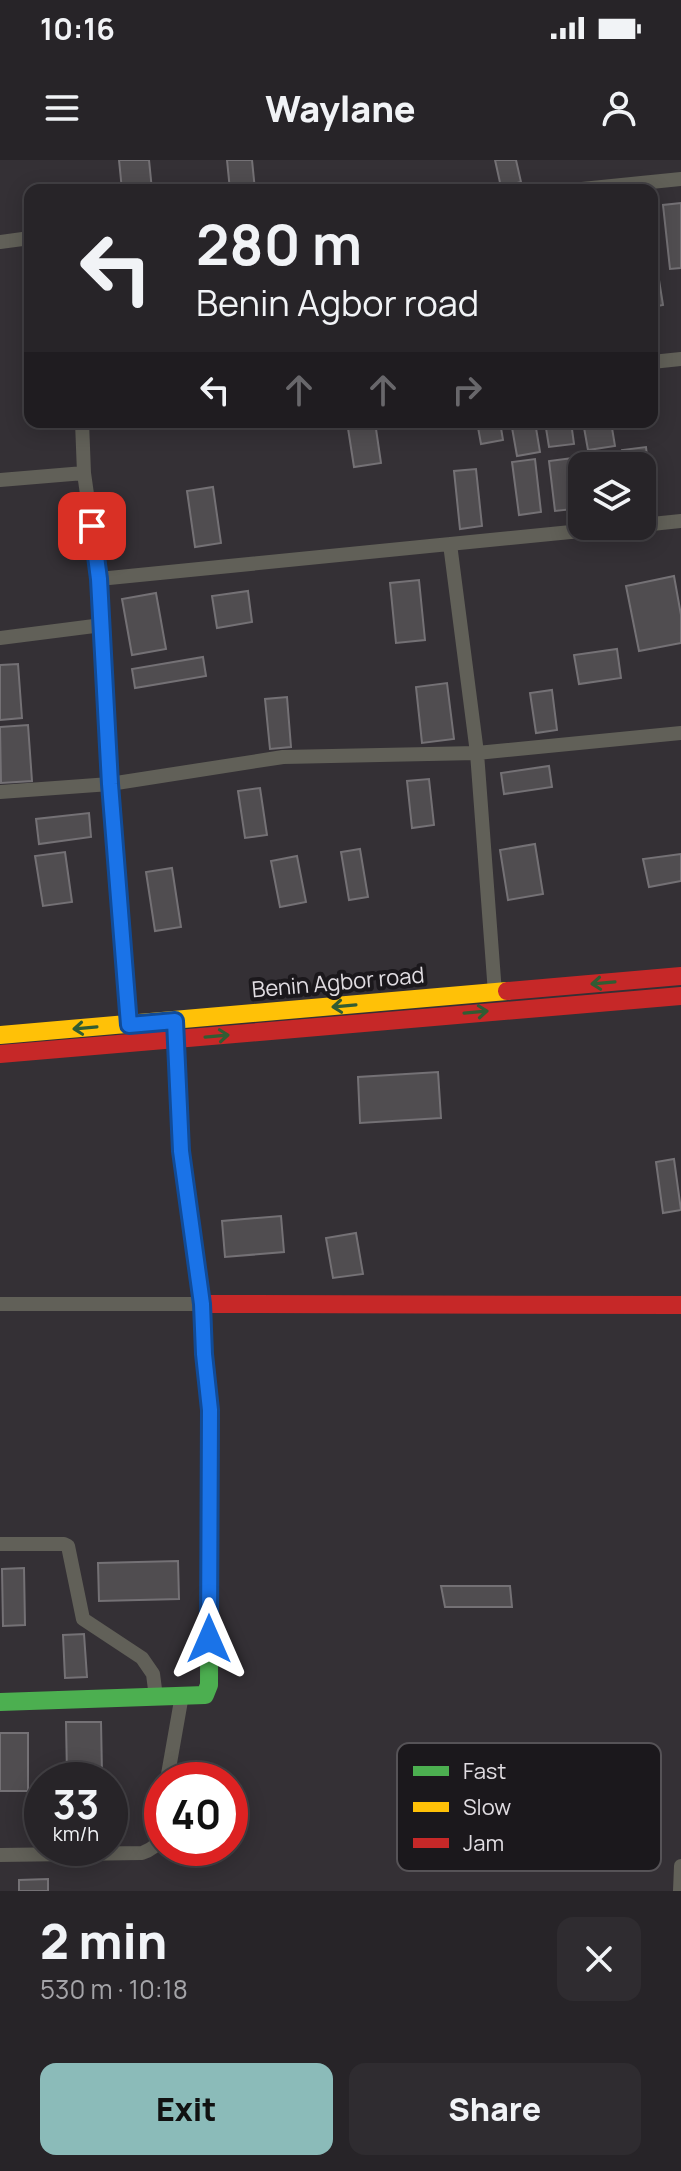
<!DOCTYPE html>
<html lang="en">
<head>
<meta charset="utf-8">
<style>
	:root { --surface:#272428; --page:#2f2c30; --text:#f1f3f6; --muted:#a4a4a8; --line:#434145; --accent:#8bbbb9 }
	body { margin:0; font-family:Manrope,sans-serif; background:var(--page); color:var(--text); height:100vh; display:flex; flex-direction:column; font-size:30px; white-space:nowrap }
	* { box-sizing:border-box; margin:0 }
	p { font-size:26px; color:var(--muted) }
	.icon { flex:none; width:44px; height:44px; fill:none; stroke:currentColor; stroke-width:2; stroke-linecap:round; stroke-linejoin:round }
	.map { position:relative; height:1731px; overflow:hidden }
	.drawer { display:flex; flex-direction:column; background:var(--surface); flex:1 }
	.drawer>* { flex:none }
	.banner { position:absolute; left:24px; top:24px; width:634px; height:244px; border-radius:16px; box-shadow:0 4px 20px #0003,0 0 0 2px var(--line); background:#272428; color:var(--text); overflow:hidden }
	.fabs { position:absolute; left:568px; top:292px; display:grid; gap:16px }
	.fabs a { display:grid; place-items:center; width:88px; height:88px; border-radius:16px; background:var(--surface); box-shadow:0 4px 20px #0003,0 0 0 2px var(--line); font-size:40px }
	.speed { position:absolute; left:24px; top:1602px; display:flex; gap:16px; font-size:40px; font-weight:700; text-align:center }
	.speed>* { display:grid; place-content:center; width:104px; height:104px; border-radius:50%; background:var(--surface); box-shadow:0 4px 20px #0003,0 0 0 2px var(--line); line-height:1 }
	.speed small { font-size:20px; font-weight:400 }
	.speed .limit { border:12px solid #d22; background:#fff; color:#111 }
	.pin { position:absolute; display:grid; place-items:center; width:68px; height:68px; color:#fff; margin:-34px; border-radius:16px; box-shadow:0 4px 12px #0006 }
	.me { position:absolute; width:88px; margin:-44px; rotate:0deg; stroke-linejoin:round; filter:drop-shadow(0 0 6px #0008) }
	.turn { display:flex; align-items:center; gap:28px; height:168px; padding:0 40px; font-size:36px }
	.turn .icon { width:104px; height:104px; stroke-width:2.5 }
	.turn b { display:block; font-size:56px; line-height:68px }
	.lanes { display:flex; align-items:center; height:76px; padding:0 40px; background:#0003; justify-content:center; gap:40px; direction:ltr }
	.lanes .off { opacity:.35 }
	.round { display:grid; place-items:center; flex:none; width:84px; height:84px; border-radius:16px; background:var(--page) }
	.overview { display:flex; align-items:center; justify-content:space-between; height:136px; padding:0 40px }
	h1 { font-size:48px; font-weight:800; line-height:60px }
	.cta { display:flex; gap:16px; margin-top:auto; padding:16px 40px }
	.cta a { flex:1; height:92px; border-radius:16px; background:var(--accent); color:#111; font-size:32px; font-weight:800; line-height:92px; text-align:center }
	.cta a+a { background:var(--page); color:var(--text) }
	.status { display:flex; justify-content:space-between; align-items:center; height:56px; padding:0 40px; background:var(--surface); direction:ltr }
	.status svg { height:22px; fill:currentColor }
	header { display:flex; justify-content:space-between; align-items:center; height:104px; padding:0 40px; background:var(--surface); font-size:36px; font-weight:800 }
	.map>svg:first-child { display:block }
	.building { fill:#504d50; stroke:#747175; stroke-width:2 }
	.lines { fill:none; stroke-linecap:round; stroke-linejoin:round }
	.street { stroke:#616058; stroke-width:14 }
	.fast { stroke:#4caf50; stroke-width:18 }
	.slow { stroke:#ffc107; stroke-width:18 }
	.jam { stroke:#c62828; stroke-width:18 }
	.oneway { stroke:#315c33 }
	.route-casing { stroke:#114b97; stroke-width:20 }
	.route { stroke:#1a73e8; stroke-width:14 }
	.labels { text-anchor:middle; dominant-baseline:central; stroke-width:8; stroke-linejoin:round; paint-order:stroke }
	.street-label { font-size:22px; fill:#e1dde2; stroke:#1b181c }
	.key { fill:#1b181c; stroke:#565357; stroke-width:2 }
	.key-label { font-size:22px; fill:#e1dde2 }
</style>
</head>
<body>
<div class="status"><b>10:16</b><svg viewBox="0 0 49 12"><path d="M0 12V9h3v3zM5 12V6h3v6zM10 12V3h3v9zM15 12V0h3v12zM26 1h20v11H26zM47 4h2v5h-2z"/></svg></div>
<header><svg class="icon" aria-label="menu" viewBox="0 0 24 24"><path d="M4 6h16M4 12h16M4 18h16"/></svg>Waylane<svg class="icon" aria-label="person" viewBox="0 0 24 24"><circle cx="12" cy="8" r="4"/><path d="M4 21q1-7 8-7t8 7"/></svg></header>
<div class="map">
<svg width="681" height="1731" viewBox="0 0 681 1731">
	<rect width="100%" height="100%" fill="#343035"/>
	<path class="building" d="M119 0H149L152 30H122Z
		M227 0H252L255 30H230Z
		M495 0H516L521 22 501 27Z
		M681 43V108L670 109 663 45Z
		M659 120 663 145 652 147V121Z
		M347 262H375L381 303 354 307Z
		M477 262H500L503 280 481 284Z
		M511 262H535L540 292 517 296Z
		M545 262H571L574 284 549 287Z
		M583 262H611L615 286 588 290Z
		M646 287 652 341 642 342V306H624L622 290Z
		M581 297 582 348 555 351 549 301Z
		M535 299 541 352 519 355 512 302Z
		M476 309 482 366 460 369 454 311Z
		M213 327 221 383 195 387 187 331Z
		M674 416 681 455V483L639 491 626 426Z
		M419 420 425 480 396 483 390 423Z
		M248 431 252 462 217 468 212 436Z
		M156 433 166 489 132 495 122 439Z
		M617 489 621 518 579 524 574 495Z
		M203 497 206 516 135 528 132 509Z
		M18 504 22 558 0 560V505Z
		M447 523 454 579 422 583 416 527Z
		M552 530 557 570 536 573 530 533Z
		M287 537 291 587 270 589 265 539Z
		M28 565 32 621 1 623 0 567Z
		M549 606 552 627 504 634 501 613Z
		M429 619 434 665 412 668 407 621Z
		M260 628 267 675 245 678 238 631Z
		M89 653 91 677 39 684 36 659Z
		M535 684 543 734 508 740 500 690Z
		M360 689 368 737 349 740 341 692Z
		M65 692 72 742 43 746 35 696Z
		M681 694V721L649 727 643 699Z
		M297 696 306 742 280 747 271 701Z
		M172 708 181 767 155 771 146 712Z
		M438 912 441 958 360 963 358 917Z
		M674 999 681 1050 663 1053 656 1002Z
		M281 1056 284 1092 225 1097 222 1061Z
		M356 1073 363 1114 333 1118 326 1078Z
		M178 1401 179 1439 99 1441 98 1403Z
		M24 1408 25 1465 3 1466 2 1409Z
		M441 1426H510L512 1447H445Z
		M84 1474 87 1517 65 1518 63 1475Z
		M66 1562H101L102 1614 67 1615Z
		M0 1573H28V1631H0Z
		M48 1719V1731H19V1720Z"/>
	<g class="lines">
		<path class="street" d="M572 30 681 19
			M0 82 30 78
			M652 202 681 199
			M82 262 84 313 99 419 110 624 129 865
			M0 320 84 313
			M642 365 681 361
			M450 384 477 593 495 833
			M99 419 631 366
			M0 478 102 465
			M0 632 110 624 283 597 477 593 681 573
			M0 1144H202L181 991 176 873
			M0 1384H64L68 1386 83 1459 142 1498 153 1514 156 1537
			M167 1620 182 1535
			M0 1695 142 1693C162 1686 160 1676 162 1657
			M680 1731 681 1706"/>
		<path class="fast" d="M0 1542 205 1535 209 1525 210 1250 204 1194 202 1153"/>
		<path class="slow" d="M0 875 507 831"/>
		<path class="jam" d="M507 831 681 816
			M0 894 681 836
			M202 1153V1144L681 1145"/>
	</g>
	<defs><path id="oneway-shaft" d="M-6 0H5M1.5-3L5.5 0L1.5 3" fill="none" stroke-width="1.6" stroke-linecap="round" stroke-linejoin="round" transform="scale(2)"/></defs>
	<g class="oneway">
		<use href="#oneway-shaft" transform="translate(603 823) rotate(175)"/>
		<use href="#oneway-shaft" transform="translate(344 846) rotate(175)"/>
		<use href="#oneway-shaft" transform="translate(476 852) rotate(-5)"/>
		<use href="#oneway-shaft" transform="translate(85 868) rotate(175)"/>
		<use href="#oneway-shaft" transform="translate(217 876) rotate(-5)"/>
	</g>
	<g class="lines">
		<g class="route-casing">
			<path id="route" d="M92 366 99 419 110 624 129 865 175 861 181 991 202 1144 204 1194 210 1250 209 1479"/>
		</g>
		<use href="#route" class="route"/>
	</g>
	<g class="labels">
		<g class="street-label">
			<text transform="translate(338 822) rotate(-5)">Benin Agbor road</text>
		</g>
	</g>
	<rect x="397" y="1583" width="264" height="128" rx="12" class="key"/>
	<rect x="413" y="1606" width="36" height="10" fill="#4caf50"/>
	<rect x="413" y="1642" width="36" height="10" fill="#ffc107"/>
	<rect x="413" y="1678" width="36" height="10" fill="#c62828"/>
	<g class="key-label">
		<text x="463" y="1619">Fast</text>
		<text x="463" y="1655">Slow</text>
		<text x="463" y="1691">Jam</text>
	</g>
</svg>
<div class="fabs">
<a><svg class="icon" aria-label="layers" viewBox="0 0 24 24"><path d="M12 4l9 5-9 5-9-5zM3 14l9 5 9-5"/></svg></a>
</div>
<div class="speed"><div>33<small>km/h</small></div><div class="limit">40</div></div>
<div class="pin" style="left:92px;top:366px;background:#d93025"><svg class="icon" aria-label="arrive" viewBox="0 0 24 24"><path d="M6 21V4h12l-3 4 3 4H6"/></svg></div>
<svg class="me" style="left:209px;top:1479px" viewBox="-20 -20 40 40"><path d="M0-17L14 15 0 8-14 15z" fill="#1a73e8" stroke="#fff" stroke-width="4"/></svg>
<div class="banner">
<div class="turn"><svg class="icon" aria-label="left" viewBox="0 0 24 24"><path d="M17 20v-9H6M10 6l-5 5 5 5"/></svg><div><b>280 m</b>Benin Agbor road</div></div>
<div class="lanes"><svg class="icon" aria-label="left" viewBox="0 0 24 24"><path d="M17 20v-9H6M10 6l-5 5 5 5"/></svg><svg class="icon off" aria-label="ahead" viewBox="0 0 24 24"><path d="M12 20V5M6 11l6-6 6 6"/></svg><svg class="icon off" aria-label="ahead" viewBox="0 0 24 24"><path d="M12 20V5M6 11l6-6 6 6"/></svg><svg class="icon off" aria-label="right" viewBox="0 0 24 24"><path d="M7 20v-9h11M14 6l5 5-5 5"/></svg></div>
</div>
</div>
<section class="drawer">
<div class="overview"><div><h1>2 min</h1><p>530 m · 10:18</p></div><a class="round"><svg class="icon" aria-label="close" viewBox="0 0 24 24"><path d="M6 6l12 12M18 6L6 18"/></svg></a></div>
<div class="cta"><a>Exit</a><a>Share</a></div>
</section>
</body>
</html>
